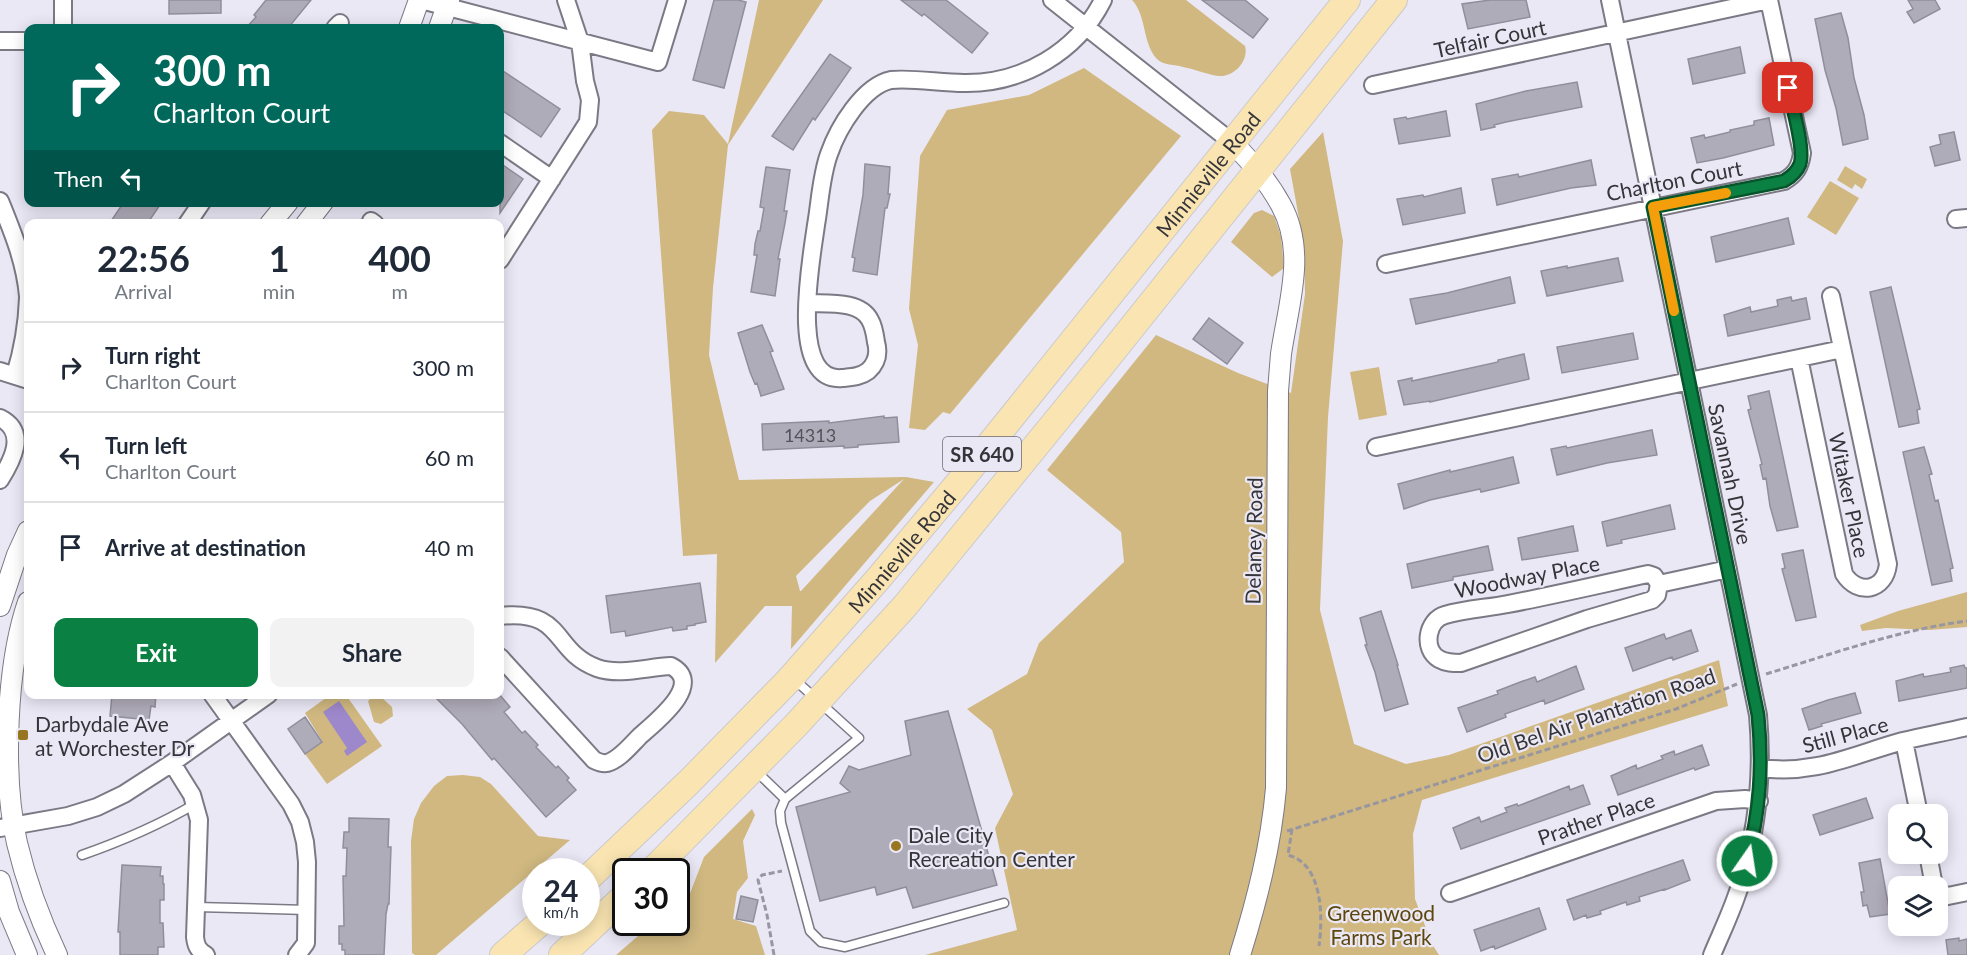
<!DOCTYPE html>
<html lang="en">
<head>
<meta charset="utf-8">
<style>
	:root { --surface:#fff; --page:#f2f2f3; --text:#1f2937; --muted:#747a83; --line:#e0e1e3; --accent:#0b8043 }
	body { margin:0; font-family:Lato,sans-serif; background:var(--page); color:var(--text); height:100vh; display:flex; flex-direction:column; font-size:22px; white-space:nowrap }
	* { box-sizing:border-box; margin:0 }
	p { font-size:20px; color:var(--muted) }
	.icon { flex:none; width:33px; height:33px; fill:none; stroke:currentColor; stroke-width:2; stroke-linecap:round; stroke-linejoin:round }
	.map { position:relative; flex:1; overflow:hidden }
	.sheet { position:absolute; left:24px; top:219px; width:480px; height:480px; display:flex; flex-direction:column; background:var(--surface); border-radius:12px; box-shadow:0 3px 15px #0003 }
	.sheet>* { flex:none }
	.guide { position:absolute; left:24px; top:24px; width:480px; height:183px; border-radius:12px; box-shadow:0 3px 15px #0003; background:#00695c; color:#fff; overflow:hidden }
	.buttons { position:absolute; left:1888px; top:804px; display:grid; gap:12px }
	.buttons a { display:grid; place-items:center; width:60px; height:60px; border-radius:12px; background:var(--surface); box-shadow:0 3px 15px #0003; font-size:30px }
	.speed { position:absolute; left:522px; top:858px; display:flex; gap:12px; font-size:30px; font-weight:700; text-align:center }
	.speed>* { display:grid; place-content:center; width:78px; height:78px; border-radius:50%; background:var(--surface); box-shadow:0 3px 15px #0003; line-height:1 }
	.speed small { font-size:15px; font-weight:400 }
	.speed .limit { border:3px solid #111; border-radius:9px; background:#fff; color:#111 }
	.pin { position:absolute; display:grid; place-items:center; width:51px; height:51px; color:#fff; margin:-26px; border-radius:12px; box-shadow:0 3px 9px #0006 }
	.me { position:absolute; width:66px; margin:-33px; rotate:13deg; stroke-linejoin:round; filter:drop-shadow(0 0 4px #0008) }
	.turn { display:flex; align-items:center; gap:21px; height:126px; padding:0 30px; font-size:27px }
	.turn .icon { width:78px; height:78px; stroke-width:2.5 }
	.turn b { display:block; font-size:42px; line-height:51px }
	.then { display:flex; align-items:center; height:57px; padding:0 30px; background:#0003; gap:12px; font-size:22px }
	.eta { display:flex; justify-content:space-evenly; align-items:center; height:102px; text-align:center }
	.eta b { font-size:36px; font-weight:700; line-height:42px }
	.primary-button { display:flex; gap:12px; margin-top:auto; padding:12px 30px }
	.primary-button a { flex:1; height:69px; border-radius:12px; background:var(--accent); color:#fff; font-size:24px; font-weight:700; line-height:69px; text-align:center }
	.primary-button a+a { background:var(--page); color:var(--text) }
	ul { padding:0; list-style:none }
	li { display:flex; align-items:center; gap:18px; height:90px; padding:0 30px; border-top:2px solid var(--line) }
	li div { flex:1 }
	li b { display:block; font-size:22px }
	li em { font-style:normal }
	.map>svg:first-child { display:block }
	.green { fill:#d0b880; fill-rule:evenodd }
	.water { fill:#9d88cb }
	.building { fill:#afacb9; stroke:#918e9b; stroke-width:1.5 }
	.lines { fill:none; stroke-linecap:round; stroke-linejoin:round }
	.service-casing { stroke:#7c7985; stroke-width:11 }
	.minor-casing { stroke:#7c7985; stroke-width:20 }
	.tertiary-casing { stroke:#7c7985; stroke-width:22 }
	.primary-casing { stroke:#cacacc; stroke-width:28 }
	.path { stroke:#98969f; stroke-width:3; stroke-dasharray:6 3; stroke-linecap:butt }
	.service { stroke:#fff; stroke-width:8 }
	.minor { stroke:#fff; stroke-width:16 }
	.tertiary { stroke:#fff; stroke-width:20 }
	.primary { stroke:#fae5b2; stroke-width:26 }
	.route-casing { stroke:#07532c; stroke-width:15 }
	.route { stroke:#0b8043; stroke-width:10 }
	.slow { stroke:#f59e0b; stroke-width:10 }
	.poi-dot { fill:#97761f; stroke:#ebe8f6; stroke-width:2 }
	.labels { text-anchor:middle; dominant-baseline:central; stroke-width:4.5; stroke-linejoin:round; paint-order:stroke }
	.number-label { font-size:18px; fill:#545259 }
	.shield { fill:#ebe8f6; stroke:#6c6a72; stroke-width:1.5 }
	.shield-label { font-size:20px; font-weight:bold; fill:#353439 }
	.street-label { font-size:21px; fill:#353439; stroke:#ebe8f6 }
	.poi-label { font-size:21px; fill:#353439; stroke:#ebe8f6; text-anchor:start }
	.park-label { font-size:21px; fill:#5c460c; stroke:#ebe8f6 }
</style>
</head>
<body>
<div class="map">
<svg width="1967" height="955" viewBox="0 0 1967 955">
	<rect width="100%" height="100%" fill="#ebe8f6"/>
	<path class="green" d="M759 0H823L728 145 713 288 709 355 739 480 906 477 934 482 791 649 792 606H765L715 663 717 554 683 556 652 130 669 111 704 115 728 144ZM904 479 801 591H800L796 576 870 501Z
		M1132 0H1186L1245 46C1249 60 1235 77 1219 76 1209 75 1194 69 1183 67 1174 64 1164 66 1157 59 1142 43 1147 16 1132 0Z
		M1084 68 1181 136 950 414 943 412 925 430 909 428 918 345 909 309 920 156 947 110 1029 95Z
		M1323 132 1343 241 1328 417 1320 610 1354 744 1406 764 1449 755 1719 660 1728 706 1422 800 1413 834 1415 899 1432 944 1439 955H925L1017 930 995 828 1013 794 992 730 967 709 1027 674 1039 643 1124 562 1121 532 1047 470 1156 335 1238 373 1291 393 1305 294 1304 246 1290 169Z
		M1845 166 1867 179 1862 189 1855 184 1852 189 1837 180Z
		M1830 181 1859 198 1836 235 1807 217Z
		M1262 210 1274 216 1281 236 1284 268 1272 277 1231 242 1254 213Z
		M1379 367 1387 415 1359 420 1350 372Z
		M1967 592V627L1930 630 1886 628 1862 631 1860 625 1898 611Z
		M330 695H346L382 746 327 784 305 754 322 741 305 713Z
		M374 695 380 696 392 707 393 716 381 724 374 722 368 701Z
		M463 775 480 777 491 784 538 836 570 840 436 955H415L412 953 411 841 414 819 421 803 434 786 447 776Z
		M752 809 755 815 743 841 748 878 737 892 733 919 756 926 765 955H616L653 923H660L674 935 704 857Z"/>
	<path class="water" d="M339 701 367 742 347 756 344 751 347 748 323 712Z"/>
	<path class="building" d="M169 0H221V13L169 14Z
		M266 0H311L288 28H246L256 17 254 15Z
		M714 0H738L746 2 724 88 693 80Z
		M901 0H946L988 33 972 53 924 14 922 16Z
		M1202 0H1245L1268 19 1253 38Z
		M1490 0H1526L1530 17 1468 29 1462 4Z
		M1908 0H1935L1940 9 1914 23 1907 12 1913 9Z
		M1841 13 1848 38 1854 78 1864 115 1868 139 1843 145 1836 108 1825 70 1815 19Z
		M1740 47 1745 73 1693 84 1688 59Z
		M830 54 851 68 815 120 813 118 793 150 772 136Z
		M500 69 560 109 541 137 500 109Z
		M1577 82 1582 107 1506 122 1494 125 1495 127 1481 130 1476 104 1526 91Z
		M1446 111 1450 136 1399 144 1394 119 1406 117 1407 119Z
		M1769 118 1774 145 1723 158 1697 163 1691 138 1704 135 1705 138 1730 132V130L1754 125V121Z
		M1954 132 1960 160 1935 166 1930 147 1941 144 1939 135Z
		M1591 160 1596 185 1571 188 1497 205 1492 179 1518 174 1519 177Z
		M500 163 523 179 500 213Z
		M865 164 890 167 888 194H890L887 208H885L877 275 853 271 855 258 852 257 863 195Z
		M766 167 790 170 784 211H787L785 223 778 259H780L775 296 751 292 757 255H754L755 244 758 231H760L764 208 760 207Z
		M1461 188 1465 213 1403 225 1397 199 1423 195 1424 197Z
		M124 202H162L147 224H109Z
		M1788 218 1794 244 1716 262 1711 237Z
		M1618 258 1623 281 1547 296 1541 271 1567 266V268Z
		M1510 277 1515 303 1416 324 1410 299 1447 293Z
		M1891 287 1920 409 1917 410 1919 423 1899 427 1870 292Z
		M1791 297 1792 301 1806 298 1810 319 1728 336 1724 315 1750 307 1751 312 1778 306 1777 300Z
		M1209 318 1243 343 1227 364 1193 339Z
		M762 325 773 351 770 352 784 389 761 396 757 383 755 384 750 372 738 333Z
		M1633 333 1638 359 1562 373 1557 347Z
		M1524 354 1529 379 1430 402V401L1404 405 1398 381 1412 378V381L1498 362V360Z
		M1769 391 1798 527 1777 531 1770 506 1766 478 1763 479 1760 465 1762 464 1748 410 1751 409 1748 396Z
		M884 416V418L897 417 899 442 858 445V447L844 448V446L763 450 762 424 829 421V423Z
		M1652 430 1657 455 1607 463 1557 475 1551 449 1566 446 1567 448Z
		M1924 447 1932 474 1929 475 1935 501 1938 500 1953 568 1950 569 1952 581 1932 585 1903 452Z
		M1513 457 1519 483 1481 492 1480 489 1430 500 1404 509 1398 484 1450 470V472L1463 469Z
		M1670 505 1675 529 1621 540 1622 543 1607 546 1602 522Z
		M1573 526 1578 551 1522 560 1518 538Z
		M1488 546 1493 570 1453 577V580L1412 588 1407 564Z
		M1803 550 1816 617 1796 621 1782 569 1785 568 1782 554Z
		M700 583 706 622 695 624V625L687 626V629L673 631 672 627 626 636 625 631 611 633 606 596Z
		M1381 611 1398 665H1397L1408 704 1385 711 1375 672 1365 645H1367L1360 618Z
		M1691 630 1698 651 1673 660 1672 657 1633 671 1625 648 1664 634 1666 639Z
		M1964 665 1965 668H1967V688L1899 701 1896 681 1923 674 1924 677 1951 672 1950 668Z
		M1576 666 1584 689 1545 704 1544 700 1505 714 1506 717 1467 732 1458 708 1498 694 1497 691 1523 681 1535 677 1537 682Z
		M1855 693 1861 713 1821 724 1822 726 1809 730 1802 709 1828 700Z
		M112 694H156L155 707 151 706 149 720 110 716Z
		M432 694H499L510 707 504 712 522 733 525 731 538 745 536 747 556 768 558 766 569 778 567 780 576 790 546 817 494 758 492 760 462 724Z
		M948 711 997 885 913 908 906 887 877 895 875 887 820 901 796 807 850 792 840 783 849 766 859 770 911 755 905 721Z
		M305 717 322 742 305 754 288 729Z
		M1702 745 1709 765 1695 770 1694 768 1618 795 1611 776 1636 765 1637 769 1663 759 1661 756 1674 751 1675 755Z
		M1583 785 1590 804 1461 849 1453 828 1479 817 1481 822 1507 812 1505 808 1517 804 1518 806 1569 786 1570 790Z
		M1866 798 1873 818 1820 835 1813 815Z
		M349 818 389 819 388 847H391L389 904H388L386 914 384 955H345V950H342V944H339V926H344L343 876H346L347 848H343L344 832H349Z
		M1880 859 1890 914 1870 917 1867 905 1863 906 1861 892H1864L1859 863Z
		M1683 860 1690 880 1665 890V889L1639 897 1640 901 1627 905 1626 902 1600 911 1601 914 1587 918 1586 915 1574 920 1567 900Z
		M122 865 161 867 160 876H163V884H164V900H160V923H163L164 947H158V955H120V932H118Z
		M741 896 758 900 753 922 736 919Z
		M1539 908 1546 929 1495 949 1494 946 1481 951 1474 930Z
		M1959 938V941L1967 939V955H1948L1946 940Z"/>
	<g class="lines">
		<g class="service-casing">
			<path id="service" d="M756 771 785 799 859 738 794 679
				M785 799 780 811 781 823 810 931 821 942 845 947 1004 903
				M82 855C122 841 159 825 195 804
				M196 907 307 910"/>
		</g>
		<g class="minor-casing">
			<path id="minor" d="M63 0V28
				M421 0 658 62 677 0
				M1052 0 1233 143
				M1610 0 1758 715C1763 772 1758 827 1741 882 1734 907 1722 931 1712 955
				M335 28 340 23
				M0 41H28
				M1373 85 1769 0
				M500 143 552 179
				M0 201C13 233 25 262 28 296
				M1956 219 1967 218
				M371 221 375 224
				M187 224 202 202
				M500 260 588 122 590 100 585 81 580 42 566 0
				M1386 264 1784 181C1796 174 1800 167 1802 153L1769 0
				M808 303C827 304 860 300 870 320 874 327 875 335 876 342 879 353 877 363 868 371 860 377 852 377 842 378 787 383 812 256 816 225 820 202 821 176 829 154 838 128 863 86 891 80 915 78 940 83 964 83 1022 84 1077 52 1103 0
				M1799 358 1844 574C1858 596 1885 591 1888 564L1831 296
				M0 371 28 380
				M15 375C23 349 27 325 28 298
				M0 418C28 432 12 461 0 480
				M1376 447 1842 349
				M1648 574 1654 576 1659 584 1657 595 1652 600 1587 619 1461 663C1453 663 1446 663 1439 659 1422 649 1427 620 1445 615 1465 609 1488 608 1508 604 1555 595 1602 584 1648 574Z
				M1659 584 1728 569
				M500 616C566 609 551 651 597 668 620 676 647 667 671 666 706 684 654 723 639 737 631 745 619 760 607 763 602 764 598 762 594 760L500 657
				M212 694 291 804 300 822 305 842 307 862 306 943 297 955
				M1904 741 1919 814
				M172 763 192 795 199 820 195 937C196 946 198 950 206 955
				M1761 768C1816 775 1852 755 1903 741 1924 736 1946 732 1967 727
				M0 828 68 816 97 807 124 794 172 763 269 694
				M1928 854 1934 886
				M1450 893 1716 801 1745 799 1759 801
				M1938 893 1948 896 1967 892"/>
		</g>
		<g class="tertiary-casing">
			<path id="tertiary" d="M409 28 419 0
				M439 28 449 0
				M1233 143C1251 162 1268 181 1281 205 1307 252 1288 305 1281 354 1280 366 1279 379 1278 391L1276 788C1271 846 1257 900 1240 955
				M270 224 288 202
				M306 224 323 202
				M28 602C6 666 2 777 17 843 26 881 40 919 57 955
				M0 606 17 555 28 531
				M0 881 9 912 27 955"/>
		</g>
		<g class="primary-casing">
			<g id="primary">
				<path d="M651 872 796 725 905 606 1101 366 1394 0"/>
				<path id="s1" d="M586 880 689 782 788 681 878 579 961 480 1347 0"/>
				<path d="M503 955 541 922"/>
				<path d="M562 955 626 895"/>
			</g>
		</g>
		<path class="path" d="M1766 674C1832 654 1898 630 1967 621
			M1292 829 1288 855C1323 864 1323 917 1319 946
			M1287 831 1676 709 1737 684
			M774 955 767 915 758 880 762 875 782 871"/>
		<use href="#service" class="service"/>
		<use href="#minor" class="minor"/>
		<use href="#tertiary" class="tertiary"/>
		<use href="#primary" class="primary"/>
	</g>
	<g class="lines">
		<g class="route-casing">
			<path id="route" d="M1747 861C1760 810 1763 767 1758 715L1653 207 1784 181C1791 177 1797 172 1800 164 1805 149 1792 105 1788 88"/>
		</g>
		<use href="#route" class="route"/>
		<path class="slow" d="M1674 311 1653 207 1726 193"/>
	</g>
	<g class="poi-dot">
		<rect x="17" y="729" width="12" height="12" rx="3"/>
		<circle cx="896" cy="846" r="6"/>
	</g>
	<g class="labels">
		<g class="number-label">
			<text x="810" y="435">14313</text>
		</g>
		<rect class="shield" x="943" y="437" width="78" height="34" rx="4.5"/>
		<g class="shield-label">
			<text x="982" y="454">SR 640</text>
		</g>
		<g class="street-label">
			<text transform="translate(1490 38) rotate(-12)">Telfair Court</text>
			<text stroke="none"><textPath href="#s1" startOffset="942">Minnieville Road</textPath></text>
			<text transform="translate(1674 180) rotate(-11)">Charlton Court</text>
			<text transform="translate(1731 474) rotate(78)">Savannah Drive</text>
			<text transform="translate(1850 495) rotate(78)">Witaker Place</text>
			<text transform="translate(1253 541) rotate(-89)">Delaney Road</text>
			<text stroke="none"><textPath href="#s1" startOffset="456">Minnieville Road</textPath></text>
			<text transform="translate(1527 576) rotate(-11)">Woodway Place</text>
			<text transform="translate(1596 715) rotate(-19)">Old Bel Air Plantation Road</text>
			<text transform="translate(1845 734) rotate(-15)">Still Place</text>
			<text transform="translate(1596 818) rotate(-19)">Prather Place</text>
		</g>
		<g class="poi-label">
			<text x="35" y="723">Darbydale Ave<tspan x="35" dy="24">at Worchester Dr</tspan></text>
			<text x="908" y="834">Dale City<tspan x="908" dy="24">Recreation Center</tspan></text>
		</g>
		<g class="park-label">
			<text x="1381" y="912">Greenwood<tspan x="1381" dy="24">Farms Park</tspan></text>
		</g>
	</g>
</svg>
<div class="buttons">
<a><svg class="icon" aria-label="search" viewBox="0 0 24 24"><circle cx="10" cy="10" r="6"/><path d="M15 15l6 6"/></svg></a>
<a><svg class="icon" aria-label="layers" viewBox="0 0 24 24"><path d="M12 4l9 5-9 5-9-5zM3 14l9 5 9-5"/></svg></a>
</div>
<div class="speed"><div>24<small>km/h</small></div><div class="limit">30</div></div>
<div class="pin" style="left:1788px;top:88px;background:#d93025"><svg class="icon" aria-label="arrive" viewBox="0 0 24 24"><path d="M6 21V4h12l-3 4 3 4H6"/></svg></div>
<svg class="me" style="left:1747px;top:861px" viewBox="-20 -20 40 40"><circle r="17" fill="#0b8043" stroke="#fff" stroke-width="3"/><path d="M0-11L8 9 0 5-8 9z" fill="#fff"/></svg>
<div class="guide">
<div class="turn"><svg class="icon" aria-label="right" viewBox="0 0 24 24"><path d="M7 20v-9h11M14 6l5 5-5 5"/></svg><div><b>300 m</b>Charlton Court</div></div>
<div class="then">Then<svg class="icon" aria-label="left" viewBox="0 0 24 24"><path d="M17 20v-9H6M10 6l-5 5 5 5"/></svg></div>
</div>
<section class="sheet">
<div class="eta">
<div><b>22:56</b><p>Arrival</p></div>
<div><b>1</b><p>min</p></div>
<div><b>400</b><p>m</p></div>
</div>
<ul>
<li><svg class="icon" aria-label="right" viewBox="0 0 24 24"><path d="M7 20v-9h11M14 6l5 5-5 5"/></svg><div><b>Turn right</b><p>Charlton Court</p></div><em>300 m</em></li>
<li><svg class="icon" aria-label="left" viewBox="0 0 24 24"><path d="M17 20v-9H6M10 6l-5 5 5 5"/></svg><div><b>Turn left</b><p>Charlton Court</p></div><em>60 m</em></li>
<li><svg class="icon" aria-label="arrive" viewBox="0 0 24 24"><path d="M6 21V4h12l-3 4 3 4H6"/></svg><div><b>Arrive at destination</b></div><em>40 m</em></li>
</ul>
<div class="primary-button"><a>Exit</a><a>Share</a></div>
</section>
</div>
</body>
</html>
